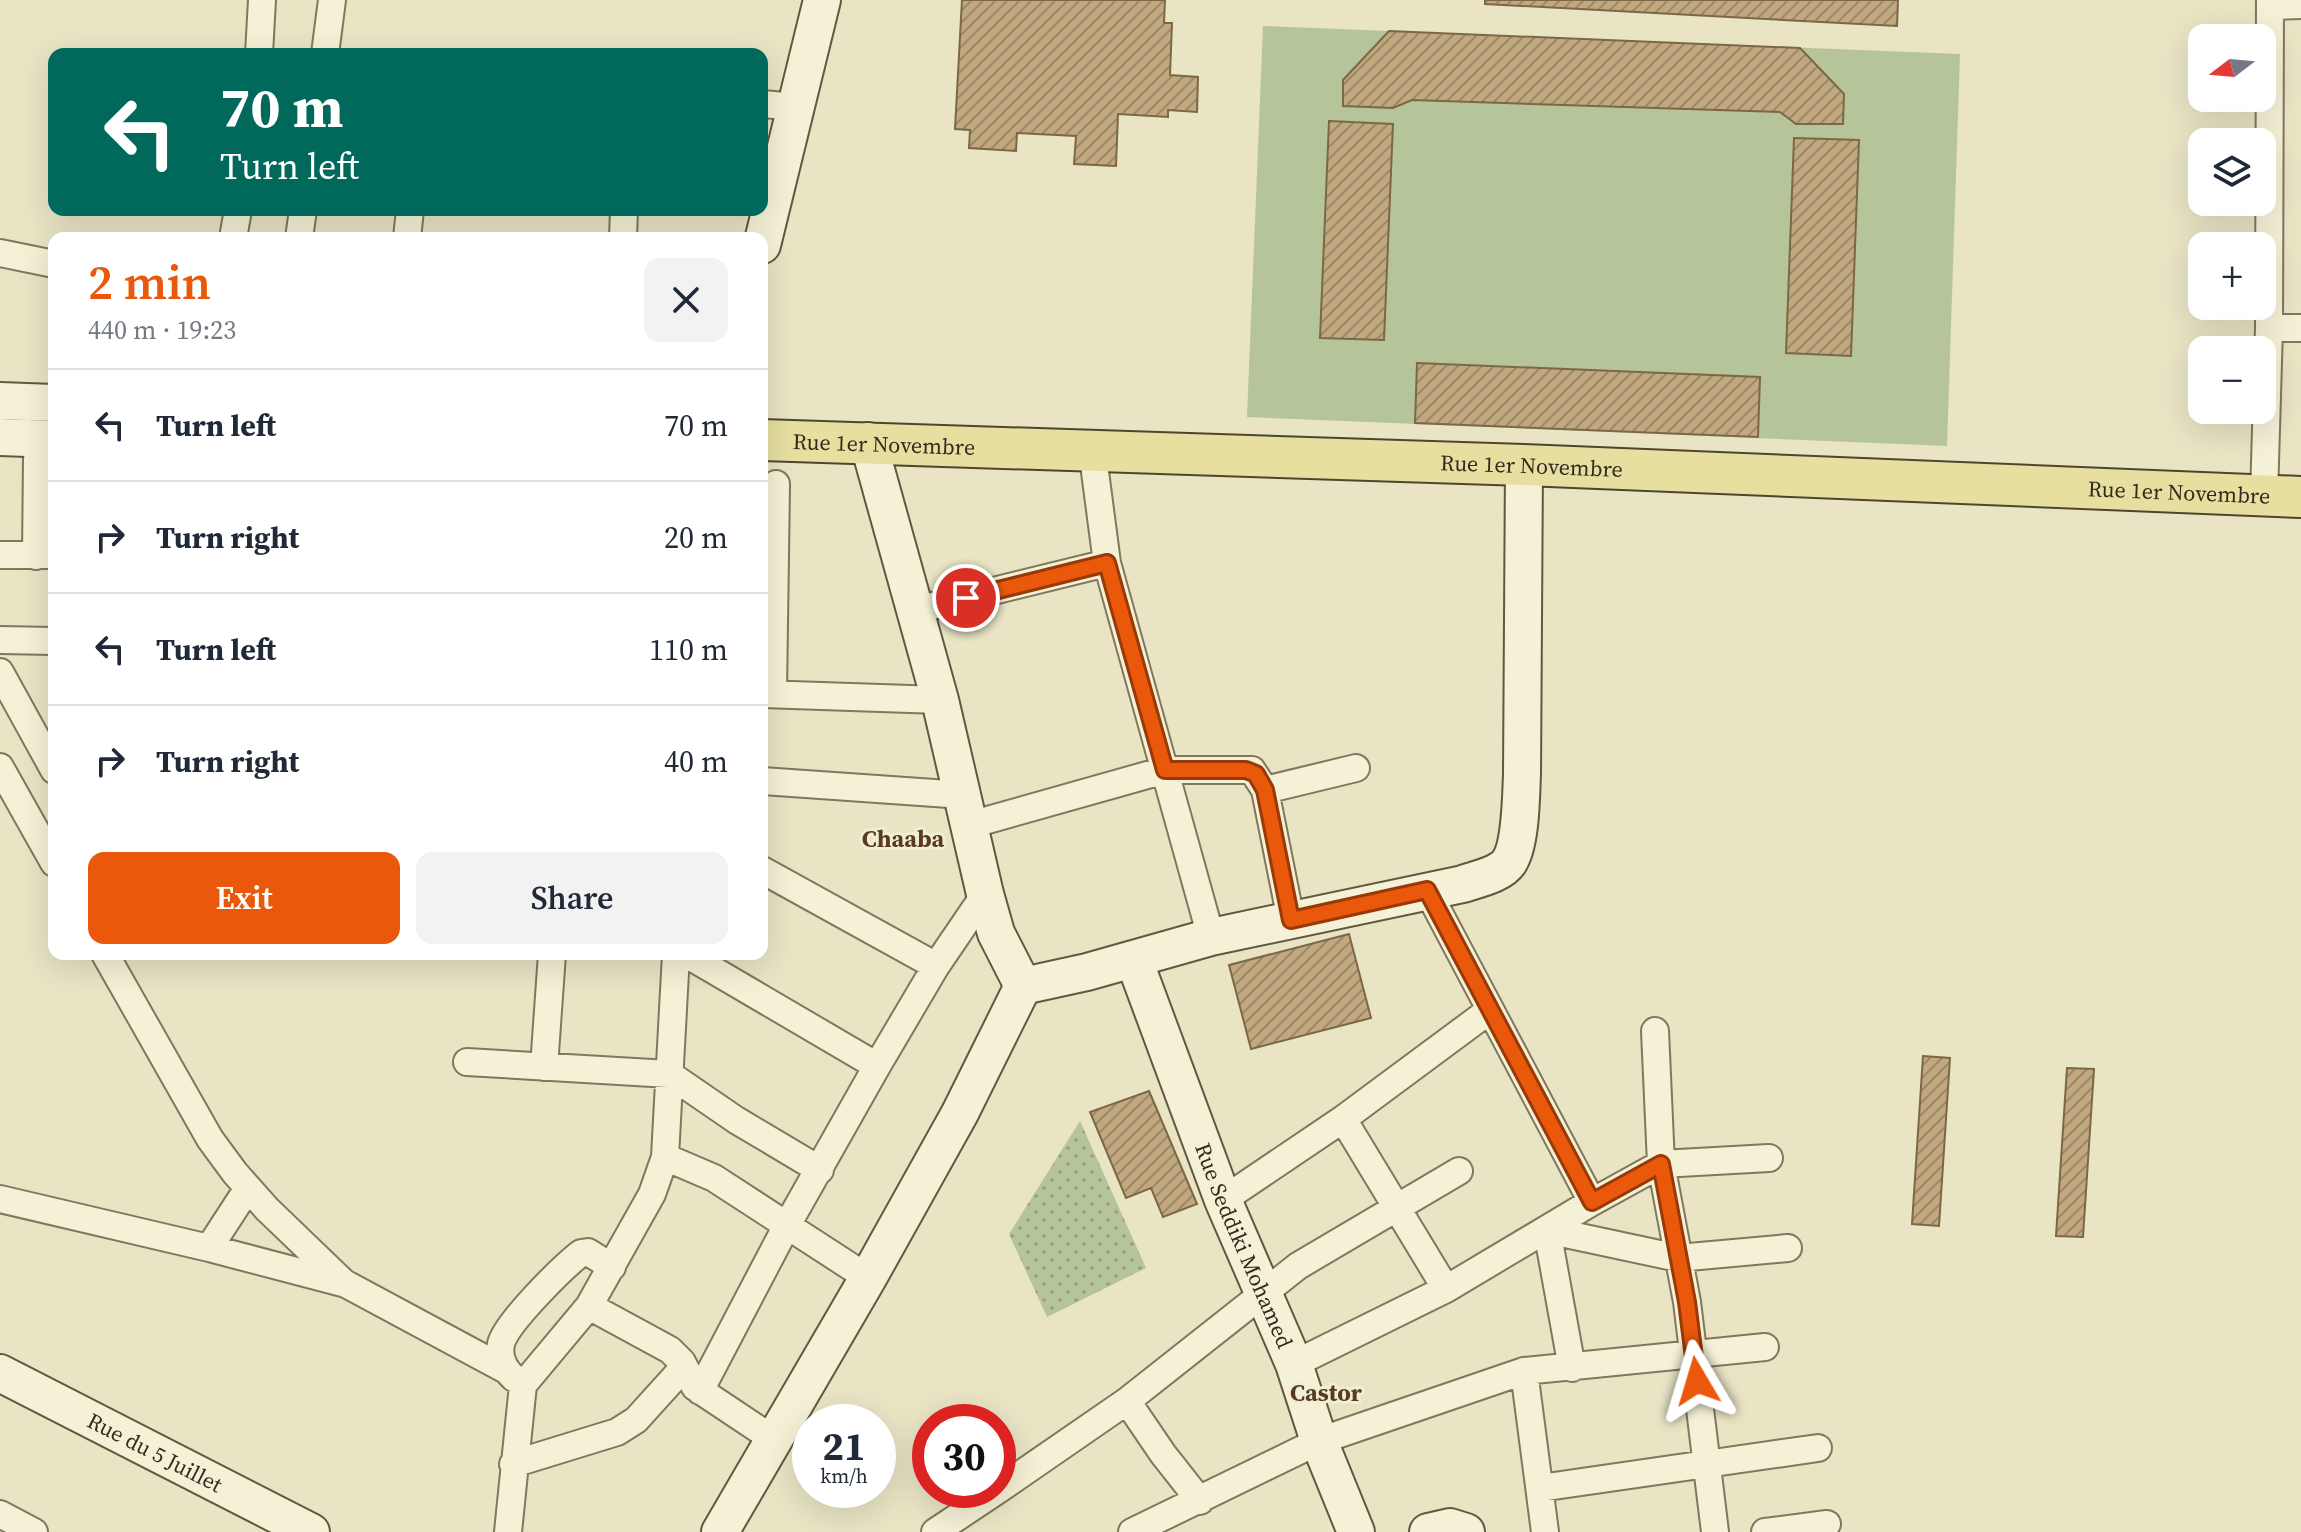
<!DOCTYPE html>
<html lang="en">
<head>
<meta charset="utf-8">
<style>
	:root { --surface:#fff; --page:#f2f2f3; --text:#1f2937; --muted:#747a83; --line:#e0e1e3; --accent:#ea580c }
	body { margin:0; font-family:"Source Serif 4",serif; background:var(--page); color:var(--text); height:100vh; display:flex; flex-direction:column; font-size:30px; white-space:nowrap }
	* { box-sizing:border-box; margin:0 }
	p { font-size:26px; color:var(--muted) }
	.icon { flex:none; width:44px; height:44px; fill:none; stroke:currentColor; stroke-width:2; stroke-linecap:round; stroke-linejoin:round }
	.map { position:relative; flex:1; overflow:hidden }
	.details { position:absolute; left:48px; top:232px; width:720px; height:728px; display:flex; flex-direction:column; background:var(--surface); border-radius:16px; box-shadow:0 8px 32px #0002 }
	.details>* { flex:none }
	.hud { position:absolute; left:48px; top:48px; width:720px; height:168px; border-radius:16px; box-shadow:0 8px 32px #0002; background:#00695c; color:#fff; overflow:hidden }
	.needle { width:52px; rotate:254deg }
	.tools { position:absolute; left:2188px; top:24px; display:grid; gap:16px }
	.tools a { display:grid; place-items:center; width:88px; height:88px; border-radius:16px; background:var(--surface); box-shadow:0 8px 32px #0002; font-size:40px }
	.speed { position:absolute; left:792px; top:1404px; display:flex; gap:16px; font-size:40px; font-weight:700; text-align:center }
	.speed>* { display:grid; place-content:center; width:104px; height:104px; border-radius:50%; background:var(--surface); box-shadow:0 8px 32px #0002; line-height:1 }
	.speed small { font-size:20px; font-weight:400 }
	.speed .limit { border:12px solid #d22; background:#fff; color:#111 }
	.pin { position:absolute; display:grid; place-items:center; width:68px; height:68px; color:#fff; margin:-34px; border:4px solid #fff; border-radius:50%; box-shadow:0 2px 8px #0007 }
	.me { position:absolute; width:88px; margin:-44px; rotate:353deg; stroke-linejoin:round; filter:drop-shadow(0 0 6px #0008) }
	.turn { display:flex; align-items:center; gap:28px; height:168px; padding:0 40px; font-size:36px }
	.turn .icon { width:104px; height:104px; stroke-width:2.5 }
	.turn b { display:block; font-size:56px; line-height:68px }
	.round { display:grid; place-items:center; flex:none; width:84px; height:84px; border-radius:16px; background:var(--page) }
	.headline { display:flex; align-items:center; justify-content:space-between; height:136px; padding:0 40px }
	h1 { font-size:48px; font-weight:600; line-height:60px; color:var(--accent) }
	.cta { display:flex; gap:16px; margin-top:auto; padding:16px 40px }
	.cta a { flex:1; height:92px; border-radius:16px; background:var(--accent); color:#fff; font-size:32px; font-weight:600; line-height:92px; text-align:center }
	.cta a+a { background:var(--page); color:var(--text) }
	ul { padding:0; list-style:none }
	li { display:flex; align-items:center; gap:24px; height:112px; padding:0 40px; border-top:2px solid var(--line) }
	li div { flex:1 }
	li b { display:block; font-size:30px }
	li em { font-style:normal }
	.map>svg:first-child { display:block }
	.grass { fill:url(#grass-dots) }
	.pitch { fill:#b6c49a }
	.building { fill:url(#building-hatch); stroke:#7c6746; stroke-width:2 }
	.lines { fill:none; stroke-linecap:round; stroke-linejoin:round }
	.street-casing { stroke:#80775d; stroke-width:30 }
	.secondary-casing { stroke:#625840; stroke-width:40 }
	.primary-casing { stroke:#4e4531; stroke-width:44 }
	.street { stroke:#f4f1d6; stroke-width:26 }
	.secondary { stroke:#f4f1d6; stroke-width:36 }
	.primary { stroke:#e6dfa0; stroke-width:40 }
	.route-casing { stroke:#983908; stroke-width:20 }
	.route { stroke:#ea580c; stroke-width:14 }
	.labels { text-anchor:middle; dominant-baseline:central; stroke-width:6; stroke-linejoin:round; paint-order:stroke }
	.street-label { font-size:22px; fill:#322c1f; stroke:#f0eed3 }
	.neighbourhood-label { font-size:24px; font-weight:bold; fill:#593a24; stroke:#f0eed3 }
</style>
</head>
<body>
<div class="map">
<svg width="2301" height="1532" viewBox="0 0 2301 1532">
	<defs>
		<pattern id="grass-dots" width="8" height="8" patternUnits="userSpaceOnUse" patternTransform="scale(2)"><rect width="8" height="8" fill="#b6c49a"/><path d="M2 2h.1M6 6h.1" fill="none" stroke="#959f7d" stroke-width="1.8" stroke-linecap="round"/></pattern>
		<pattern id="building-hatch" width="6" height="6" patternUnits="userSpaceOnUse" patternTransform="scale(2)"><rect width="6" height="6" fill="#c1a87f"/><path d="M-1 1l2-2M0 6l6-6M5 7l2-2" fill="none" stroke="#9d8967"/></pattern>
	</defs>
	<rect width="100%" height="100%" fill="#e8e4c4"/>
	<path class="grass" d="M1080 1121 1146 1268 1047 1317 1009 1234Z"/>
	<path class="pitch" d="M1263 26 1960 54 1947 446 1247 417Z"/>
	<path class="building" d="M962 0H1165L1164 23H1172L1170 75 1198 77 1197 112 1168 110V117L1118 114 1116 166 1074 164 1076 136 1017 133 1016 151 969 148 970 130 955 129Z
		M1485 0H1898L1897 26 1485 4Z
		M1389 31 1800 48 1844 94 1843 124H1796L1780 112 1412 100 1393 108 1343 106V80Z
		M1329 121 1393 124 1384 340 1320 338Z
		M1794 138 1859 140 1851 356 1786 353Z
		M1417 363 1760 377 1758 437 1415 423Z
		M1349 934 1371 1018 1251 1049 1229 965Z
		M1923 1056 1950 1058 1939 1226 1912 1224Z
		M2067 1068 2094 1069 2083 1237 2056 1236Z
		M1149 1091 1197 1204 1163 1217 1151 1188 1126 1198 1090 1112Z"/>
	<g class="lines">
		<g class="street-casing">
			<path id="street" d="M2270 6 2301 5
				M259 54 262 0
				M325 54 332 0
				M762 104 796 107
				M233 238 238 210
				M299 238 303 210
				M407 238 410 210
				M623 238 624 210
				M0 253 54 264
				M2269 328H2301
				M1092 449 1107 563 1211 937
				M2264 496 2269 328 2270 0
				M0 555H50
				M36 556 37 459
				M916 610 1107 563
				M0 640 54 641
				M0 672 54 770
				M762 694 940 700
				M773 694 776 484
				M0 767 54 863
				M762 781 963 795
				M1265 790 1356 768
				M970 825 1165 770H1252L1265 790 1291 920
				M762 870 936 966
				M105 954 210 1139 235 1173 267 1209 343 1282
				M686 954 877 1066
				M1655 1031 1661 1164 1769 1158
				M467 1062 669 1074 736 1120 820 1170
				M544 1067 552 954
				M1343 1119 1446 1289
				M665 1157 714 1178 868 1278
				M0 1199 209 1248 346 1284 506 1370
				M1223 1200 1343 1119 1490 1010
				M1592 1202 1661 1164 1687 1302 1715 1532
				M209 1248 248 1188
				M589 1306 670 1350 682 1362 695 1387 773 1439
				M1294 1364 1446 1289 1592 1202 1427 890
				M1572 1368 1547 1230 1678 1258 1788 1248
				M1524 1371 1545 1532
				M514 1378C504 1369 498 1358 501 1344 506 1323 563 1267 581 1253L588 1252 612 1267
				M700 1391 786 1227 877 1066 936 966 985 894
				M1127 1401 1163 1454 1200 1501
				M513 1464 617 1432 636 1420 684 1367
				M1540 1488 1818 1448
				M998 1490 1127 1401 1298 1266 1459 1171
				M0 1514 34 1532
				M508 1532 523 1385 589 1306 652 1194 665 1157 676 954
				M935 1532 998 1490
				M1132 1532 1319 1441 1524 1371 1765 1347
				M1765 1532 1827 1524"/>
		</g>
		<g class="secondary-casing">
			<g id="secondary">
				<path d="M762 245 822 0"/>
				<path d="M0 401 54 403"/>
				<path d="M0 437 54 439"/>
				<path id="s1" d="M1134 960 1223 1200 1294 1364 1319 1441 1356 1532"/>
				<path d="M1023 986 1087 972 1211 937 1463 884C1477 879 1500 875 1509 862 1521 844 1521 796 1522 774L1524 465"/>
				<path id="s2" d="M0 1373 311 1532"/>
				<path d="M720 1532 868 1278 960 1113 1023 986 996 933 985 894 940 700 868 441"/>
				<path d="M1428 1532 1450 1527 1466 1532"/>
			</g>
		</g>
		<g class="primary-casing">
			<g id="primary">
				<path id="s3" d="M762 440 1524 465 2301 497"/>
			</g>
		</g>
		<use href="#street" class="street"/>
		<use href="#secondary" class="secondary"/>
		<use href="#primary" class="primary"/>
	</g>
	<g class="lines">
		<g class="route-casing">
			<path id="route" d="M966 598 1107 563 1165 770H1246L1256 774 1265 790 1291 920 1427 890 1592 1202 1661 1164 1687 1302 1697 1381"/>
		</g>
		<use href="#route" class="route"/>
	</g>
	<g class="labels">
		<g class="street-label">
			<text stroke="none"><textPath href="#s3" startOffset="122">Rue 1er Novembre</textPath></text>
			<text stroke="none"><textPath href="#s3" startOffset="770">Rue 1er Novembre</textPath></text>
			<text stroke="none"><textPath href="#s3" startOffset="1418">Rue 1er Novembre</textPath></text>
			<text stroke="none"><textPath href="#s1" startOffset="306">Rue Seddiki Mohamed</textPath></text>
			<text stroke="none"><textPath href="#s2" startOffset="174">Rue du 5 Juillet</textPath></text>
		</g>
		<g class="neighbourhood-label">
			<text x="903" y="838">Chaaba</text>
			<text x="1326" y="1392">Castor</text>
		</g>
	</g>
</svg>
<div class="tools">
<a><svg class="needle" viewBox="-14 -14 28 28"><path d="M0-13l5 13h-10z" fill="#e53935"/><path d="M0 13l5-13h-10z" fill="#747a83"/></svg></a>
<a><svg class="icon" aria-label="layers" viewBox="0 0 24 24"><path d="M12 4l9 5-9 5-9-5zM3 14l9 5 9-5"/></svg></a>
<a>+</a>
<a>−</a>
</div>
<div class="speed"><div>21<small>km/h</small></div><div class="limit">30</div></div>
<div class="pin" style="left:966px;top:598px;background:#d93025"><svg class="icon" aria-label="arrive" viewBox="0 0 24 24"><path d="M6 21V4h12l-3 4 3 4H6"/></svg></div>
<svg class="me" style="left:1697px;top:1381px" viewBox="-20 -20 40 40"><path d="M0-17L14 15 0 8-14 15z" fill="#ea580c" stroke="#fff" stroke-width="4"/></svg>
<div class="hud">
<div class="turn"><svg class="icon" aria-label="left" viewBox="0 0 24 24"><path d="M17 20v-9H6M10 6l-5 5 5 5"/></svg><div><b>70 m</b>Turn left</div></div>
</div>
<section class="details">
<div class="headline"><div><h1>2 min</h1><p>440 m · 19:23</p></div><a class="round"><svg class="icon" aria-label="close" viewBox="0 0 24 24"><path d="M6 6l12 12M18 6L6 18"/></svg></a></div>
<ul>
<li><svg class="icon" aria-label="left" viewBox="0 0 24 24"><path d="M17 20v-9H6M10 6l-5 5 5 5"/></svg><div><b>Turn left</b></div><em>70 m</em></li>
<li><svg class="icon" aria-label="right" viewBox="0 0 24 24"><path d="M7 20v-9h11M14 6l5 5-5 5"/></svg><div><b>Turn right</b></div><em>20 m</em></li>
<li><svg class="icon" aria-label="left" viewBox="0 0 24 24"><path d="M17 20v-9H6M10 6l-5 5 5 5"/></svg><div><b>Turn left</b></div><em>110 m</em></li>
<li><svg class="icon" aria-label="right" viewBox="0 0 24 24"><path d="M7 20v-9h11M14 6l5 5-5 5"/></svg><div><b>Turn right</b></div><em>40 m</em></li>
</ul>
<div class="cta"><a>Exit</a><a>Share</a></div>
</section>
</div>
</body>
</html>
